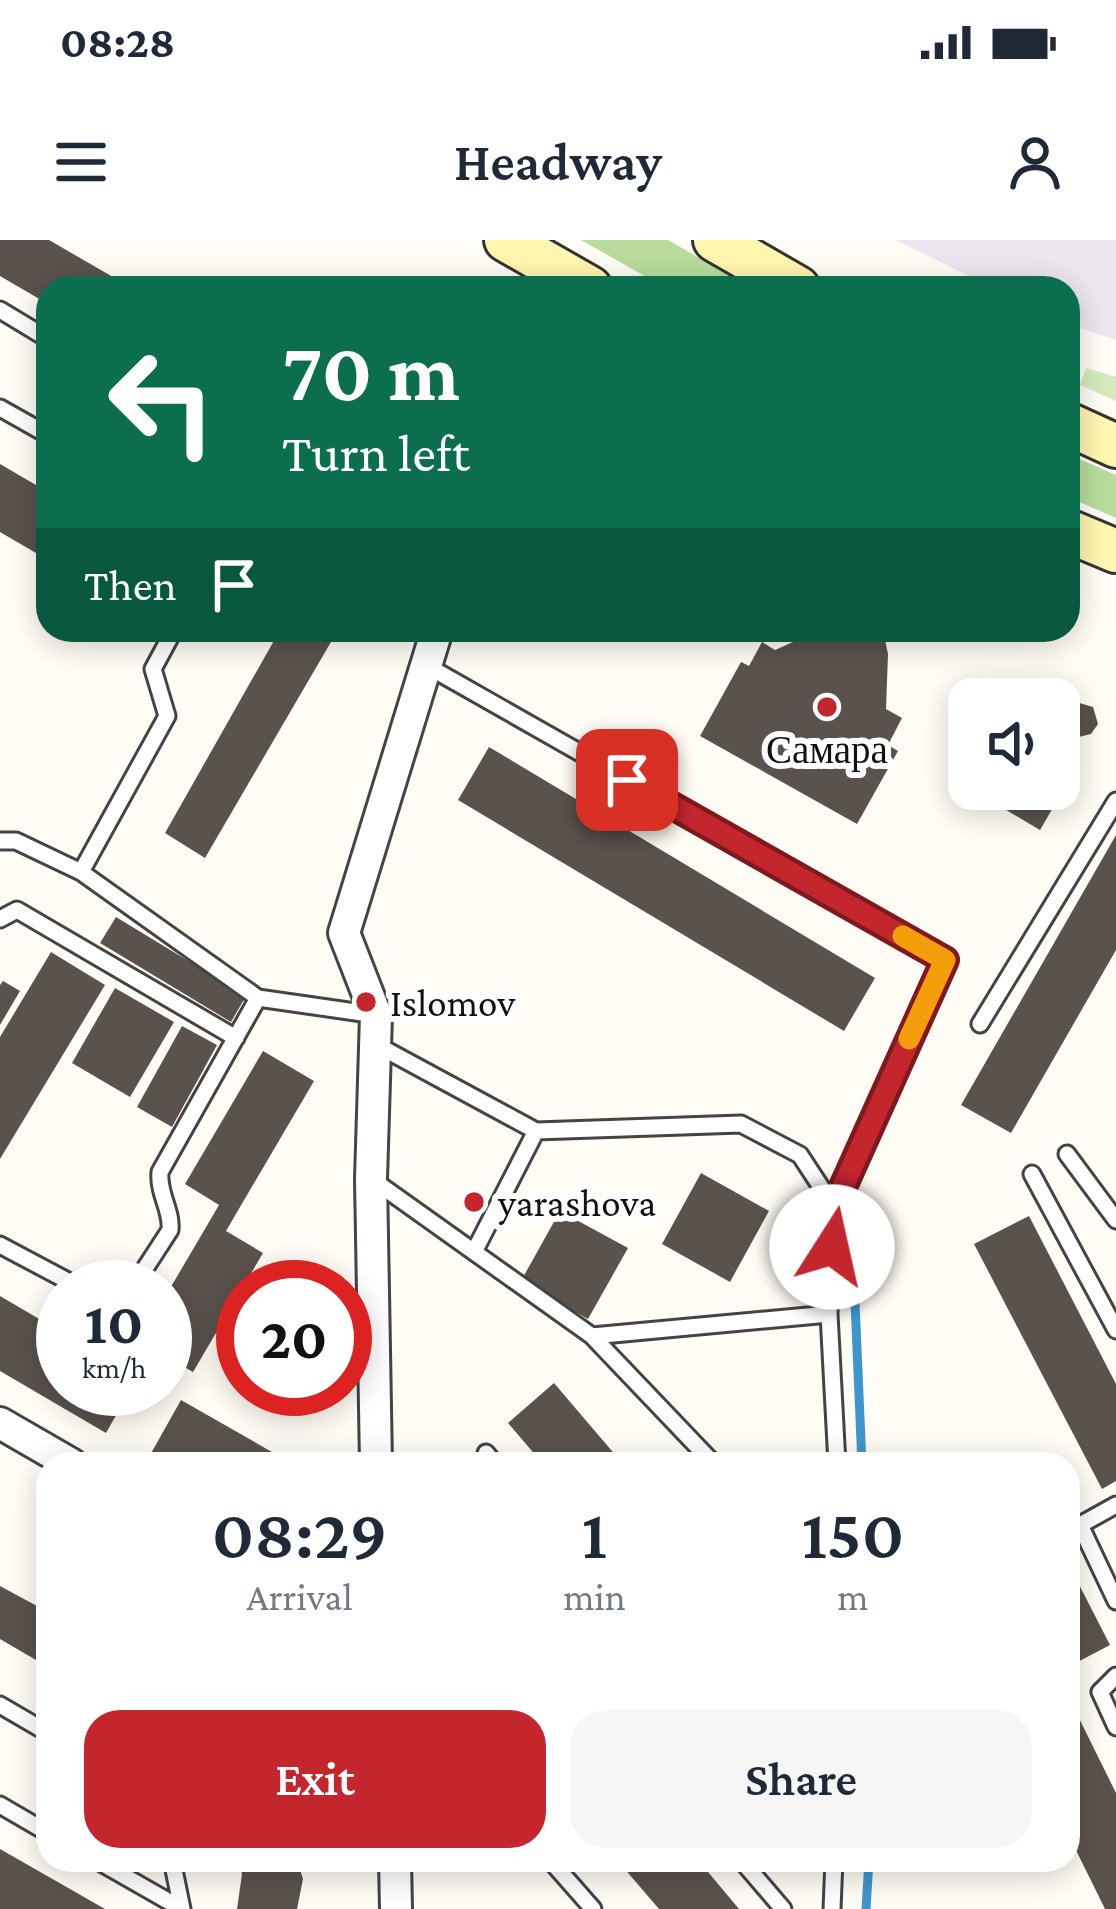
<!DOCTYPE html>
<html lang="en">
<head>
<meta charset="utf-8">
<style>
	:root { --surface:#fff; --page:#f6f6f7; --text:#1f2937; --muted:#747a83; --accent:#c4262e }
	body { margin:0; font-family:"Crimson Pro",serif; background:var(--page); color:var(--text); height:100vh; display:flex; flex-direction:column; font-size:45px; white-space:nowrap }
	* { box-sizing:border-box; margin:0 }
	p { font-size:39px; color:var(--muted) }
	.icon { flex:none; width:66px; height:66px; fill:none; stroke:currentColor; stroke-width:2; stroke-linecap:round; stroke-linejoin:round }
	.map { position:relative; flex:1; overflow:hidden }
	.panel { position:absolute; left:36px; top:1212px; width:1044px; height:420px; display:flex; flex-direction:column; background:var(--surface); border-radius:36px; box-shadow:0 6px 30px #0003 }
	.panel>* { flex:none }
	.banner { position:absolute; left:36px; top:36px; width:1044px; height:366px; border-radius:36px; box-shadow:0 6px 30px #0003; background:#0b6e4f; color:#fff; overflow:hidden }
	.fabs { position:absolute; left:948px; top:438px; display:grid; gap:24px }
	.fabs a { display:grid; place-items:center; width:132px; height:132px; border-radius:24px; background:var(--surface); box-shadow:0 6px 30px #0003; font-size:60px }
	.speed { position:absolute; left:36px; top:1020px; display:flex; gap:24px; font-size:60px; font-weight:700; text-align:center }
	.speed>* { display:grid; place-content:center; width:156px; height:156px; border-radius:50%; background:var(--surface); box-shadow:0 6px 30px #0003; line-height:1 }
	.speed small { font-size:30px; font-weight:400 }
	.speed .limit { border:18px solid #d22; background:#fff; color:#111 }
	.pin { position:absolute; display:grid; place-items:center; width:102px; height:102px; color:#fff; margin:-51px; border-radius:24px; box-shadow:0 6px 18px #0006 }
	.me { position:absolute; width:132px; margin:-66px; rotate:10deg; stroke-linejoin:round; filter:drop-shadow(0 0 9px #0008) }
	.turn { display:flex; align-items:center; gap:42px; height:252px; padding:0 48px; font-size:54px }
	.turn .icon { width:156px; height:156px; stroke-width:2.5 }
	.turn b { display:block; font-size:84px; line-height:102px }
	.then { display:flex; align-items:center; height:114px; padding:0 48px; background:#0003; gap:24px; font-size:45px }
	.eta { display:flex; justify-content:space-evenly; align-items:center; height:204px; text-align:center }
	.eta b { font-size:72px; font-weight:600; line-height:84px }
	.button { display:flex; gap:24px; margin-top:auto; padding:24px 48px }
	.button a { flex:1; height:138px; border-radius:36px; background:var(--accent); color:#fff; font-size:48px; font-weight:600; line-height:138px; text-align:center }
	.button a+a { background:var(--page); color:var(--text) }
	.status { display:flex; justify-content:space-between; align-items:center; height:84px; padding:0 60px; background:var(--surface); direction:ltr }
	.status svg { height:33px; fill:currentColor }
	header { display:flex; justify-content:space-between; align-items:center; height:156px; padding:0 48px; background:var(--surface); font-size:54px; font-weight:600 }
	.map>svg:first-child { display:block }
	.industrial { fill:#eee6ef }
	.green { fill:#d5ebbd }
	.forest { fill:#b9dc9c }
	.lines { fill:none; stroke-linecap:round; stroke-linejoin:round }
	.stream { stroke:#3f96cf; stroke-width:9 }
	.building { fill:#5a524d }
	.service-casing { stroke:#444; stroke-width:21 }
	.minor-casing { stroke:#444; stroke-width:36 }
	.secondary-casing { stroke:#333; stroke-width:48 }
	.service { stroke:#fff; stroke-width:15 }
	.minor { stroke:#fff; stroke-width:30 }
	.secondary { stroke:#fff6b0; stroke-width:42 }
	.route-casing { stroke:#7f191e; stroke-width:30 }
	.route { stroke:#c4262e; stroke-width:21 }
	.slow { stroke:#f59e0b; stroke-width:21 }
	.poi-dot { fill:#c4262e; stroke:#fff; stroke-width:4.5 }
	.labels { text-anchor:middle; dominant-baseline:central; stroke-width:12; stroke-linejoin:round; paint-order:stroke }
	.poi-label { font-size:39px; fill:#111; stroke:#fff; text-anchor:start }
</style>
</head>
<body>
<div class="status"><b>08:28</b><svg viewBox="0 0 49 12"><path d="M0 12V9h3v3zM5 12V6h3v6zM10 12V3h3v9zM15 12V0h3v12zM26 1h20v11H26zM47 4h2v5h-2z"/></svg></div>
<header><svg class="icon" aria-label="menu" viewBox="0 0 24 24"><path d="M4 6h16M4 12h16M4 18h16"/></svg>Headway<svg class="icon" aria-label="person" viewBox="0 0 24 24"><circle cx="12" cy="8" r="4"/><path d="M4 21q1-7 8-7t8 7"/></svg></header>
<div class="map">
<svg width="1116" height="1669" viewBox="0 0 1116 1669">
	<rect width="100%" height="100%" fill="#fffdf5"/>
	<path class="industrial" d="M895 0H1116V100L1068 84V48H994Z"/>
	<path class="green" d="M1086 128 1116 137V161L1080 145Z"/>
	<path class="forest" d="M581 0H668L752 48H666Z
		M1068 214 1116 235V278L1068 257Z"/>
	<g class="lines">
		<path class="stream" d="M852 993 862 1224
			M866 1669 869 1620"/>
	</g>
	<path class="building" d="M0 0H49L132 48H48V64L0 36Z
		M0 224 48 252V320L0 292Z
		M280 390H338L205 618 165 593Z
		M820 390H883L888 414 886 469 902 478 888 505 898 511 857 584 700 496 741 422 749 426 762 402 775 410Z
		M1024 441 1036 445 1049 459H983L997 447Z
		M1076 462 1093 467 1098 484 1091 494 1075 498 1059 524V470L1063 474Z
		M489 507 875 738 844 791 458 560Z
		M971 549H1044L1058 559 1040 590Z
		M1116 595V710L1011 893 961 865Z
		M116 677 246 756 231 782 100 703Z
		M51 712 105 745 0 919V797Z
		M3 741 20 751 0 785V745Z
		M115 748 174 782 130 857 72 823Z
		M182 786 217 805 172 887 137 867Z
		M263 811 314 841 226 991 263 1013 193 1132 165 1116V1057L219 965 185 944Z
		M701 933 769 971 730 1042 662 1004Z
		M560 971 628 1008 588 1079 521 1041Z
		M1029 976 1116 1144V1241L1102 1249 974 1004Z
		M0 1056 63 1093V1149H131L106 1193 0 1131Z
		M554 1143 623 1224H543L508 1183Z
		M181 1160 293 1224H145Z
		M1068 1323 1110 1405 1068 1427Z
		M0 1346 48 1372V1427L0 1399Z
		M1068 1456 1116 1553V1669H1105L1068 1594Z
		M0 1609 105 1669H0Z
		M238 1620H297L303 1639 297 1669H237L242 1634Z
		M617 1620H698L739 1669H659Z"/>
	<g class="lines">
		<g class="service-casing">
			<path id="service" d="M0 70 48 99
				M0 168 48 195
				M429 427 945 720 834 967
				M0 601H16L81 632 258 758 376 775
				M81 632 167 476 153 429 174 390
				M0 679 17 670 236 798
				M980 784 1116 561
				M375 804 536 891
				M1067 914 1116 980
				M1032 934 1116 1090
				M373 940 592 1096 829 1074 837 1224
				M0 1005 79 1047
				M474 1012 536 891 741 884 800 915 834 967 829 1074
				M133 1047 170 990C172 970 158 954 160 932L258 758
				M592 1096 714 1224
				M486 1213 495 1224
				M1116 1265 1080 1285 1116 1361
				M1116 1436 1100 1452 1116 1487
				M0 1465 48 1493
				M0 1565 48 1593
				M96 1620 182 1669
				M172 1620 182 1669
				M550 1620 593 1669
				M741 1620 783 1669
				M832 1669 834 1620"/>
		</g>
		<g class="minor-casing">
			<path id="minor" d="M0 1183 71 1224
				M376 1224 371 939 376 775 344 693 437 390
				M395 1620 396 1669"/>
		</g>
		<g class="secondary-casing">
			<path id="secondary" d="M506 0 590 48
				M715 0 798 48
				M1068 184 1116 206
				M1068 291 1116 311"/>
		</g>
		<use href="#service" class="service"/>
		<use href="#minor" class="minor"/>
		<use href="#secondary" class="secondary"/>
	</g>
	<g class="lines">
		<g class="route-casing">
			<path id="route" d="M627 540 945 720 834 967 832 1007"/>
		</g>
		<use href="#route" class="route"/>
		<path class="slow" d="M903 696 945 720 909 799"/>
	</g>
	<g class="poi-dot">
		<circle cx="827" cy="467" r="12"/>
		<circle cx="366" cy="762" r="12"/>
		<circle cx="474" cy="962" r="12"/>
	</g>
	<g class="labels">
		<g class="poi-label">
			<text x="827" y="509" text-anchor="middle">Самара</text>
			<text x="390" y="762">Islomov</text>
			<text x="498" y="962">yarashova</text>
		</g>
	</g>
</svg>
<div class="fabs">
<a><svg class="icon" aria-label="sound" viewBox="0 0 24 24"><path d="M4 9h4l5-4v14l-5-4H4zM17 9q2 3 0 6"/></svg></a>
</div>
<div class="speed"><div>10<small>km/h</small></div><div class="limit">20</div></div>
<div class="pin" style="left:627px;top:540px;background:#d93025"><svg class="icon" aria-label="arrive" viewBox="0 0 24 24"><path d="M6 21V4h12l-3 4 3 4H6"/></svg></div>
<svg class="me" style="left:832px;top:1007px" viewBox="-20 -20 40 40"><circle r="19" fill="#fff"/><path d="M0-13L10 11 0 6-10 11z" fill="#c4262e"/></svg>
<div class="banner">
<div class="turn"><svg class="icon" aria-label="left" viewBox="0 0 24 24"><path d="M17 20v-9H6M10 6l-5 5 5 5"/></svg><div><b>70 m</b>Turn left</div></div>
<div class="then">Then<svg class="icon" aria-label="arrive" viewBox="0 0 24 24"><path d="M6 21V4h12l-3 4 3 4H6"/></svg></div>
</div>
<section class="panel">
<div class="eta">
<div><b>08:29</b><p>Arrival</p></div>
<div><b>1</b><p>min</p></div>
<div><b>150</b><p>m</p></div>
</div>
<div class="button"><a>Exit</a><a>Share</a></div>
</section>
</div>
</body>
</html>
